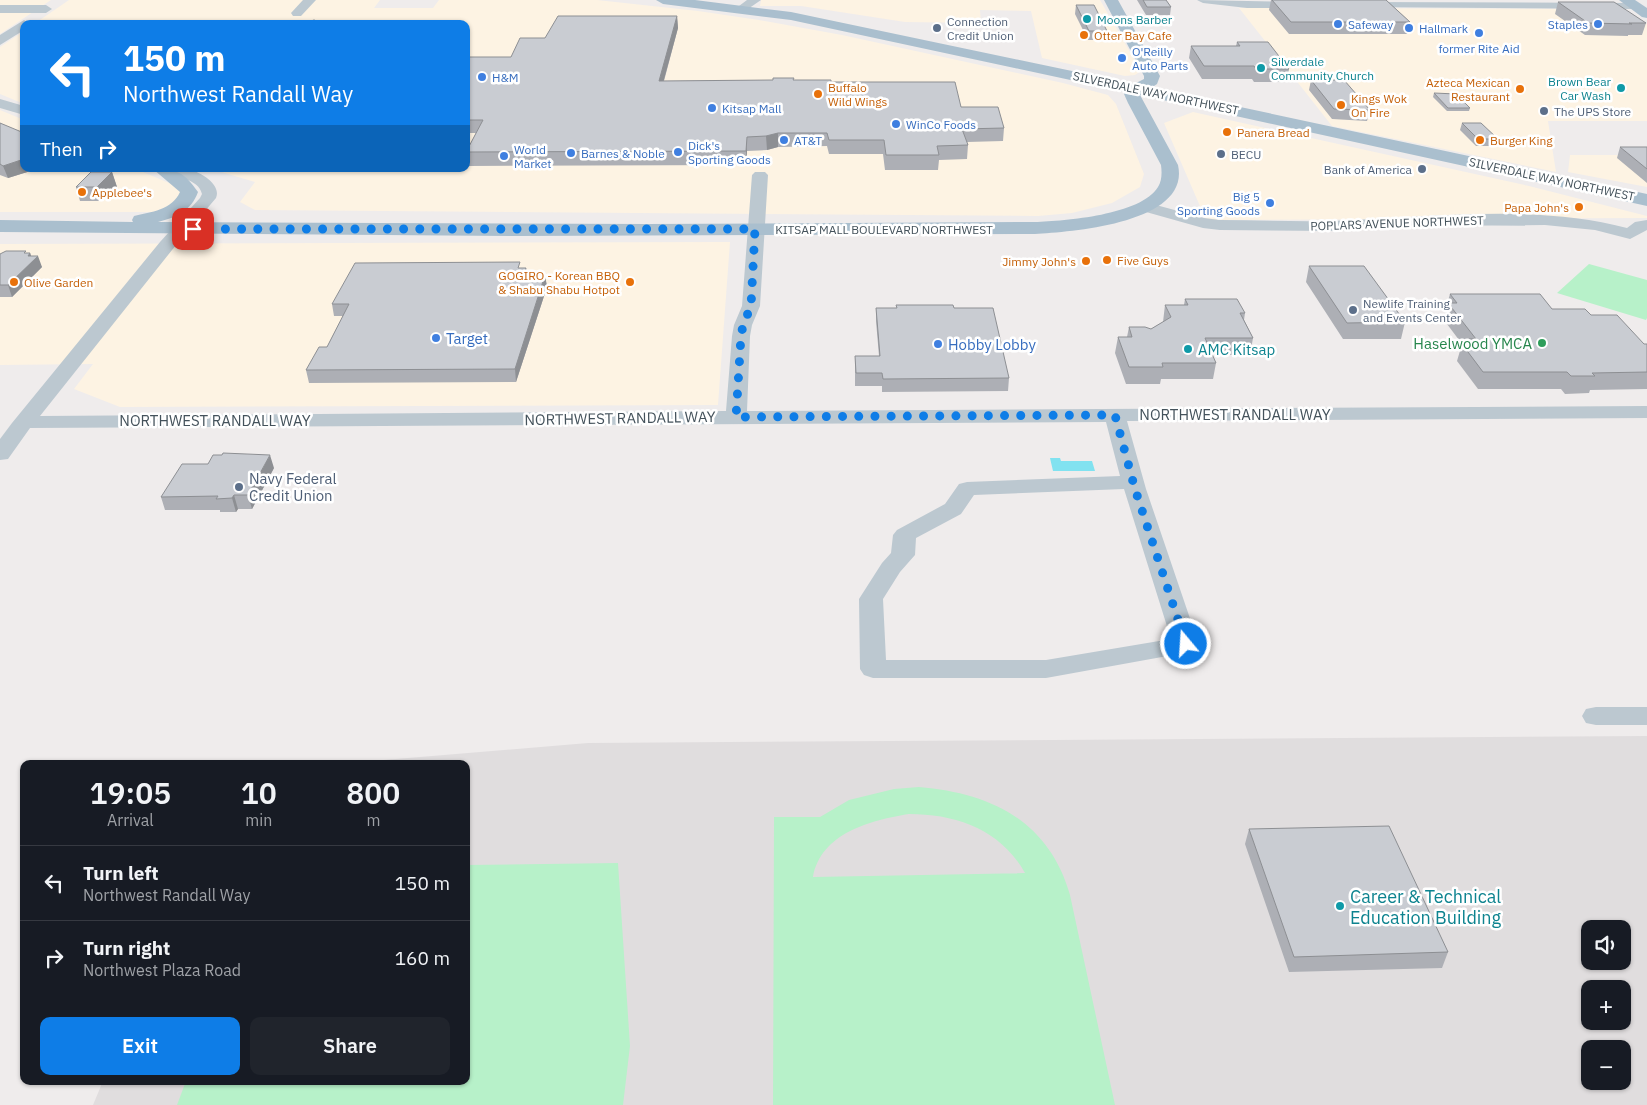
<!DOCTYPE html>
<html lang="en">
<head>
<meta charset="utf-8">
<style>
	:root { --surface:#171b24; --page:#20242c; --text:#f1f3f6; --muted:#9ea1a6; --line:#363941; --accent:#0e7de7 }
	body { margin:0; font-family:"IBM Plex Sans",sans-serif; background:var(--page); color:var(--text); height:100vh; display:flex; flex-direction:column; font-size:19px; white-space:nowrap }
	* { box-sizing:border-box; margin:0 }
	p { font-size:16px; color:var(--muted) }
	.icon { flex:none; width:28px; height:28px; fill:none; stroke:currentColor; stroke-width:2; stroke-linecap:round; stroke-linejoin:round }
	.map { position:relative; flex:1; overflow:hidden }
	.drawer { position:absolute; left:20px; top:760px; width:450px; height:325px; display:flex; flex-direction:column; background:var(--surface); border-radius:10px; box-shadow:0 1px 4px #0004 }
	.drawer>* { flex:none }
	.top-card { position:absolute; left:20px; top:20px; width:450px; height:152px; border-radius:10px; box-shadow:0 1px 4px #0004; background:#0e7de7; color:#fff; overflow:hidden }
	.controls { position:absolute; left:1581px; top:920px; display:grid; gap:10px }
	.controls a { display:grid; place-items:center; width:50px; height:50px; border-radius:10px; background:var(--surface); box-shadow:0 1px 4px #0004; font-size:25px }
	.pin { position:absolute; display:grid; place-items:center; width:42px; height:42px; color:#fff; margin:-21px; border-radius:10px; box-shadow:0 2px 8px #0006 }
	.me { position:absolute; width:55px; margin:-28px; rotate:342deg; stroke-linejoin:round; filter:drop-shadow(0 0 4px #0008) }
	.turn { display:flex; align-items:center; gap:18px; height:105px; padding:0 20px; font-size:22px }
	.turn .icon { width:65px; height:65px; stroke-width:2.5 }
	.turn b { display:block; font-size:35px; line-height:42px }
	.then { display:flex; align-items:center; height:48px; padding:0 20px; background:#0003; gap:10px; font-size:19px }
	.eta { display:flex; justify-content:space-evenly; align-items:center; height:85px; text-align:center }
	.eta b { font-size:30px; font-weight:600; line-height:35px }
	.primary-button { display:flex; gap:10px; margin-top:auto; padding:10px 20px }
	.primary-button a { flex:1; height:58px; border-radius:10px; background:var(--accent); color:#fff; font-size:20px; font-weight:600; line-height:58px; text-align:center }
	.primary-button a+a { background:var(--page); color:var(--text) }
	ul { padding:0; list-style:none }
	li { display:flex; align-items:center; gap:15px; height:75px; padding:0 20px; border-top:1px solid var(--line) }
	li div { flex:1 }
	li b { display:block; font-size:19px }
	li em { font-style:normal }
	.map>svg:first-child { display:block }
	.commercial { fill:#fdf3e3 }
	.education { fill:#e0ddde; fill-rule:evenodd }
	.green { fill:#b7f1c9; fill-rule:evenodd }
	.water { fill:#81e2f0 }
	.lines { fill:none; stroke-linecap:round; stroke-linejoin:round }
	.minor { fill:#bcc8d0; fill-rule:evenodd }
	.major { fill:#aabfce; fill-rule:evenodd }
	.wall { fill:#adafb5 }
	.shaded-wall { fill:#8d8f93 }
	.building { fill:#c9ccd2; stroke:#8d8f93 }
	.route { stroke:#0e7de7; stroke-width:9; stroke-dasharray:0 16.2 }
	.culture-dot { fill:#0f9aa8; stroke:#fff; stroke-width:2 }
	.shop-dot { fill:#3f7fe0; stroke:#fff; stroke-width:2 }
	.service-dot { fill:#5c6f8a; stroke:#fff; stroke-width:2 }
	.food-dot { fill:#e8710a; stroke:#fff; stroke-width:2 }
	.leisure-dot { fill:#2e9e5b; stroke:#fff; stroke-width:2 }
	.labels { text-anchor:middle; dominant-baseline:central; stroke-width:5; stroke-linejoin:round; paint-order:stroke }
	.far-culture-label { font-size:12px; fill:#0d838f; stroke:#fff; text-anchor:start }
	.far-service-label { font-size:12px; fill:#4e5e75; stroke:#fff; text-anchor:start }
	.far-shop-label { font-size:12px; fill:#366cbe; stroke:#fff; text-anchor:start }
	.far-food-label { font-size:12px; fill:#c56008; stroke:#fff; text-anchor:start }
	.far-street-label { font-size:12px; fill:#44525b; stroke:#fff }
	.shop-label { font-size:15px; fill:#366cbe; stroke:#fff; text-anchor:start }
	.leisure-label { font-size:15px; fill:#27864d; stroke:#fff; text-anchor:end }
	.culture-label { font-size:15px; fill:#0d838f; stroke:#fff; text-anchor:start }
	.street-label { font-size:15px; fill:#44525b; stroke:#fff }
	.service-label { font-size:15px; fill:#4e5e75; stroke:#fff; text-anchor:start }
	.near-culture-label { font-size:18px; fill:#0d838f; stroke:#fff; text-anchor:start }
</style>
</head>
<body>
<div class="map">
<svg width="1647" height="1105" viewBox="0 0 1647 1105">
	<rect width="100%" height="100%" fill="#efecec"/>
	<path class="commercial" d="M0 0H51L0 34Z
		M69 0H380L374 8H433L439 0H597L698 11 759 20 842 35 1063 83 1108 95 1116 104 1144 174 1140 187 1112 203 1072 213 1038 216 255 210 240 202 255 182 211 169H466V24H34Z
		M761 0H1100L1141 71 1135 75 1125 76 1042 58 1031 11 980 10 981 23 905 22 801 6H760Z
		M1239 8 1625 9 1647 24V121H1548L1556 172 1332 126Z
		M24 31V104L0 94V47Z
		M0 110 24 120V169H136L176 186 180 191V196L174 204 154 212H0Z
		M1193 112 1529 186 1647 216V218L1206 220 1164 123Z
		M1570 155H1647V187L1568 172Z
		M730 242 718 405 120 407 74 389 93 364 0 365V244Z"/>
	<path class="education" d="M1647 736V1105H93L103 1081H466V764H336L588 743ZM1590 929H1622V961H1590ZM1590 989H1622V1021H1590ZM1590 1049H1622V1081H1590Z"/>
	<path class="green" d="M1589 264 1647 280V318L1646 320 1557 293Z
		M919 787C991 793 1049 821 1070 895L1115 1105H773L774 817H820L849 800 894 789ZM909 814C957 814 1001 830 1025 873L813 877C821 833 871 820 909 814Z
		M618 863 630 1046 623 1105H177L186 1081H466V865Z"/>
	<path class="water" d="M1050 458H1060L1061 461H1092L1095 471H1053Z"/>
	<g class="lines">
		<path class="minor" d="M303 0H316L301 16H293L291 13Z
			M747 0H761L745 11H737L735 9Z
			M1197 0 1303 2 1309 5 1303 8H1247L1203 3Z
			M1359 2 1635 3 1641 6 1635 9 1355 7 1353 5 1355 3Z
			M0 5H46L52 9 46 13H0Z
			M24 20 30 24H24V30L0 45V35Z
			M0 99 24 106V115L0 108Z
			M166 169C173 169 181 168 187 169 199 171 222 184 216 198L172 250 40 416 726 411 732 336 734 325 742 306 752 175 755 172H765L768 175 760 306 752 325 750 336 747 411 1647 406V418L1127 421 1146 489 1199 645 1195 651 1046 678H873L864 675 860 669 859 599 882 563 891 553 893 535 897 530 945 504 959 484 967 482 1120 476 1106 422 30 428 8 459 0 460V439L12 423 160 242 200 198 202 194C198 177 175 180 166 169ZM1124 489 1171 639 1046 660H886L883 599 900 572 915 555 916 538 961 514 974 495Z
			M1145 202 1204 218 1220 220C1257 220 1294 222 1331 221 1428 218 1532 203 1627 228L1635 222 1647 220V230L1630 239 1595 230 1545 225 1423 226 1330 231 1220 230 1203 228 1139 210 1137 207 1139 204Z
			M1596 707H1647V725H1596L1586 723 1582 716 1586 709Z"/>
		<path class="major" d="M656 0H695L791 12 1134 84 1144 79V76L1104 0H1118L1160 76 1157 84 1151 88 1647 194V206L1140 95 1178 165C1191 223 1073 232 1035 234L518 236 0 232V220L133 222 132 220 134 216C151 212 172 210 180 192L153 169C177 169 184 172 198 192 191 211 177 217 158 222L647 224 1035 222C1065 221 1141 215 1158 187 1162 181 1162 172 1161 165L1128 103 1124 94 1126 92 791 20 663 4Z
			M1619 0H1635L1647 8V18L1642 17Z"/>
	</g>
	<path class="wall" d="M1137 0H1166L1171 7 1170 15H1146Z
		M1271 0H1386L1410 22 1407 34H1289L1269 10Z
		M1558 2 1646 23 1642 35H1628V36L1585 35 1555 14Z
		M1076 5 1107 31 1106 40H1088L1075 14Z
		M677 16 678 28 664 81 794 80 831 82 961 107 1004 128 1003 141 967 142 968 145 967 159 939 160 938 170H885L883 154H829L827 146 778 147 767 150 747 151 746 165 468 166 466 152 476 133H468V130H466V57H511L545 38Z
		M1237 42 1289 69 1287 82H1254L1252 79H1202L1189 58 1191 46H1236Z
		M1311 80 1370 110 1367 121 1332 119 1309 90Z
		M1434 93 1470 108 1469 111H1447L1433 97Z
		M0 123 24 169H37L8 178 0 175Z
		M1462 123 1498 139 1496 146H1476L1460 130Z
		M1620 147H1647V183L1617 158Z
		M112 172 117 187 102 201H80L76 187Z
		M30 253 31 256 42 267 12 297H0V254Z
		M1309 266 1405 322 1401 339H1343L1306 282Z
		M521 268H526L527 275H545L547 287 516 382 309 383 306 370 327 347 343 316H334L332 304Z
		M1450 294 1552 309 1591 315 1644 344H1647V389L1590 390 1589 393 1565 394 1561 389H1478L1457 361 1462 344 1444 320 1446 312 1445 311Z
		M1185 299 1245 313 1244 320 1253 338 1250 355H1212L1216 363 1213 379H1161L1160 384H1126L1115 353 1118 337H1127L1129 327 1151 329 1163 322 1165 305H1184Z
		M876 308H954L1009 378 1008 391 882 392V386H855V356H879L876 321Z
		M274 468 252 509H238L236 512H220V510H165L161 497Z
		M1249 829 1448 952 1442 968 1289 972 1245 844Z"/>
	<path class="shaded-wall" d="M677 16 678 28 660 94 659 81Z
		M778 133V147L767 150 766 136Z
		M747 137V151L746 165V151Z
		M24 159V169H37L8 178 3 166Z
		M112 172 117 187 102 201 97 187Z
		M30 253 33 261 38 256 42 267 12 297 8 285Z
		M526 268 528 280 523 275Z
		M545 275 547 287 516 382 515 369Z
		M270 455 274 468 252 509 248 495Z
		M234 495 238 509 236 512 232 498Z"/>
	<path class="building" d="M1143 0H1166L1171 7H1147Z
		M1272 0H1386L1410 22H1291Z
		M1558 2H1614L1646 23H1629L1632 24 1588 23Z
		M1076 5H1094L1107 31H1089Z
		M558 16H677L659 81 773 80V78H794L793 80H831V82H955L961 107H998L1004 128 962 129 968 145 937 146 939 155H886L884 140H829L827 133H778L766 136 747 137 746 151 466 152 483 120H466L469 116H466V57H511L520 38H545Z
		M314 20 326 24H301Z
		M1237 42H1268L1289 69H1256L1254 66H1204L1191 46H1240Z
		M1311 80H1344L1370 110 1334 109Z
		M1434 93 1456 94 1470 108H1448Z
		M0 123 24 133V159L3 166 0 164Z
		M1462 123H1481L1498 139H1478Z
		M1620 147H1647V169Z
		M91 172H112L97 187H76Z
		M6 251H26L24 253H30L28 256H38L8 285H0V254Z
		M520 262 518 268H526L523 275H545L515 369 306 370 319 347H327L349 304H332L355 263Z
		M1309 266H1364L1405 322 1347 323Z
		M1450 294H1540L1552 309H1585L1591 315H1617L1644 344H1647V372L1592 373 1595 376H1571L1567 372H1483L1462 344H1473L1469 339H1476L1448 303H1457Z
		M1185 299H1237L1245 313H1240L1253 338H1205L1216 363H1162L1163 367H1129L1118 337H1132L1129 327H1145L1151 329 1171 317 1165 305H1188Z
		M896 305H953L954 308H993L1009 378 883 379 882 373H856L855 356H880L876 308H897Z
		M223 453 270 455 248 495H234L232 498 216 499 218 496 161 497 182 464H208L213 455H222Z
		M1389 826 1448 952 1294 957 1249 829Z"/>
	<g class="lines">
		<path class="route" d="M193 229H755L751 306 743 325 741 336 736 417 1115 415 1135 489 1186 644"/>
	</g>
	<g class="culture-dot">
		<circle cx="1087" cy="19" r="5"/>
		<circle cx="1261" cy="68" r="5"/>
		<circle cx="1621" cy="88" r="5"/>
		<circle cx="1188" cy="349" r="5"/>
		<circle cx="1340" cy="906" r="5"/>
	</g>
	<g class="shop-dot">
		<circle cx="1338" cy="24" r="5"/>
		<circle cx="1598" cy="24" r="5"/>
		<circle cx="1409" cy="28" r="5"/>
		<circle cx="1479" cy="33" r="5"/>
		<circle cx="1122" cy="58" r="5"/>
		<circle cx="482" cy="77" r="5"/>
		<circle cx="712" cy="108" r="5"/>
		<circle cx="896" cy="124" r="5"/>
		<circle cx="784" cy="140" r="5"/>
		<circle cx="678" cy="152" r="5"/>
		<circle cx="571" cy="153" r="5"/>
		<circle cx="504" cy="156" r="5"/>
		<circle cx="1270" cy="203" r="5"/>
		<circle cx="436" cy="338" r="5"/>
		<circle cx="938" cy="344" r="5"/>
	</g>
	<g class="service-dot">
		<circle cx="937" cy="28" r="5"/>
		<circle cx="1544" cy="111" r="5"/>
		<circle cx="1221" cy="154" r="5"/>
		<circle cx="1422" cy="169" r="5"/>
		<circle cx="1353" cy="310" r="5"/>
		<circle cx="239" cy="487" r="5"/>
	</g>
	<g class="food-dot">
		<circle cx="1084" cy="35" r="5"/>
		<circle cx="1520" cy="89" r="5"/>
		<circle cx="818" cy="94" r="5"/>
		<circle cx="1341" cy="105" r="5"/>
		<circle cx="1227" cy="132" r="5"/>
		<circle cx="1480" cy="140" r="5"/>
		<circle cx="82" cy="192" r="5"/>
		<circle cx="1579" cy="207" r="5"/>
		<circle cx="1107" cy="260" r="5"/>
		<circle cx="1086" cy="261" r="5"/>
		<circle cx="14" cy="282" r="5"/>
		<circle cx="630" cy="282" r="5"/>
	</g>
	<circle class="leisure-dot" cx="1542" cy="343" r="5"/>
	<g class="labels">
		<g class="far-culture-label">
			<text x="1097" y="19">Moons Barber</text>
			<text x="1271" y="61">Silverdale<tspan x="1271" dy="14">Community Church</tspan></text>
			<text x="1611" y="81" text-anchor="end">Brown Bear<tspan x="1611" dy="14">Car Wash</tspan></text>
		</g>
		<g class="far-service-label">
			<text x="947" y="21">Connection<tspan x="947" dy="14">Credit Union</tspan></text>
			<text x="1554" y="111">The UPS Store</text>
			<text x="1231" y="154">BECU</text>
			<text x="1412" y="169" text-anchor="end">Bank of America</text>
			<text x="1363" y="303">Newlife Training<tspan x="1363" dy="14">and Events Center</tspan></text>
		</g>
		<g class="far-shop-label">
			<text x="1348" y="24">Safeway</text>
			<text x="1588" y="24" text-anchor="end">Staples</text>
			<text x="1419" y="28">Hallmark</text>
			<text x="1479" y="48" text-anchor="middle">former Rite Aid</text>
			<text x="1132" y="51">O'Reilly<tspan x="1132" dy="14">Auto Parts</tspan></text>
			<text x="492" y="77">H&amp;M</text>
			<text x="722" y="108">Kitsap Mall</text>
			<text x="906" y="124">WinCo Foods</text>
			<text x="794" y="140">AT&amp;T</text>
			<text x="688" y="145">Dick's<tspan x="688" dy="14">Sporting Goods</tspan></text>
			<text x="514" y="149">World<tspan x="514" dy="14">Market</tspan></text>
			<text x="581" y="153">Barnes &amp; Noble</text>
			<text x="1260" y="196" text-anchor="end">Big 5<tspan x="1260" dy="14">Sporting Goods</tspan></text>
		</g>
		<g class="far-food-label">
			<text x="1094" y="35">Otter Bay Cafe</text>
			<text x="1510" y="82" text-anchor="end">Azteca Mexican<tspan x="1510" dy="14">Restaurant</tspan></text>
			<text x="828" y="87">Buffalo<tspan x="828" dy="14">Wild Wings</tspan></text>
			<text x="1351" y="98">Kings Wok<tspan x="1351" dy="14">On Fire</tspan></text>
			<text x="1237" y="132">Panera Bread</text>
			<text x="1490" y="140">Burger King</text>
			<text x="92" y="192">Applebee's</text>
			<text x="1569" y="207" text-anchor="end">Papa John's</text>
			<text x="1117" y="260">Five Guys</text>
			<text x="1076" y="261" text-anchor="end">Jimmy John's</text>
			<text x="620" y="275" text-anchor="end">GOGIRO - Korean BBQ<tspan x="620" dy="14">&amp; Shabu Shabu Hotpot</tspan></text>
			<text x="24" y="282">Olive Garden</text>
		</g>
		<g class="far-street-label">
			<text transform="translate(1156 93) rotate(12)">SILVERDALE WAY NORTHWEST</text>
			<text transform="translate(1552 179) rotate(12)">SILVERDALE WAY NORTHWEST</text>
			<text transform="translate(1397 223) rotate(-2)">POPLARS AVENUE NORTHWEST</text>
			<text x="884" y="229">KITSAP MALL BOULEVARD NORTHWEST</text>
		</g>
		<g class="shop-label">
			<text x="446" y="338">Target</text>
			<text x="948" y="344">Hobby Lobby</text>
		</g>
		<g class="leisure-label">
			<text x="1532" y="343">Haselwood YMCA</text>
		</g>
		<g class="culture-label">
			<text x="1198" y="349">AMC Kitsap</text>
		</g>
		<g class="street-label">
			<text x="1235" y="414">NORTHWEST RANDALL WAY</text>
			<text transform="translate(620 418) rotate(-1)">NORTHWEST RANDALL WAY</text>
			<text x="215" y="420">NORTHWEST RANDALL WAY</text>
		</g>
		<g class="service-label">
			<text x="249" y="478">Navy Federal<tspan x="249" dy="17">Credit Union</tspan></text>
		</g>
		<g class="near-culture-label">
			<text x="1350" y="896">Career &amp; Technical<tspan x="1350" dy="21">Education Building</tspan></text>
		</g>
	</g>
</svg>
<div class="controls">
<a><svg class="icon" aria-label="sound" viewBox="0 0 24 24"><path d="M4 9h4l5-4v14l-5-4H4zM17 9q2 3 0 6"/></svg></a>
<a>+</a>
<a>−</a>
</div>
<div class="pin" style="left:193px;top:229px;background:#d93025"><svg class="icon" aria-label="arrive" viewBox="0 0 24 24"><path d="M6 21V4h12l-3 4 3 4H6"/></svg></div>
<svg class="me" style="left:1186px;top:644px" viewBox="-20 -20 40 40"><circle r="17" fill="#0e7de7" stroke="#fff" stroke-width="3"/><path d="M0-11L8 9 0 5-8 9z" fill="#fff"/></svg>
<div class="top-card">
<div class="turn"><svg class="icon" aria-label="left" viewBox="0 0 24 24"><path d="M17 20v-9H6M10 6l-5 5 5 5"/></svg><div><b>150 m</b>Northwest Randall Way</div></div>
<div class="then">Then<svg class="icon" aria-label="right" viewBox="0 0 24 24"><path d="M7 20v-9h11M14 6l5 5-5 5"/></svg></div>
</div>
<section class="drawer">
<div class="eta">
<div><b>19:05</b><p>Arrival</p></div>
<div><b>10</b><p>min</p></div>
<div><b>800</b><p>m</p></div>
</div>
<ul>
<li><svg class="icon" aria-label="left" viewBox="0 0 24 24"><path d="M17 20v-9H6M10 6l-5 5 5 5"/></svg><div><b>Turn left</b><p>Northwest Randall Way</p></div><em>150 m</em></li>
<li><svg class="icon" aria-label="right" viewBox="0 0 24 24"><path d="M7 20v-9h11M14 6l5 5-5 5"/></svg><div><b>Turn right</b><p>Northwest Plaza Road</p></div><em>160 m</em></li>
</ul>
<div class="primary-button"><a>Exit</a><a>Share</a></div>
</section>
</div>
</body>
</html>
